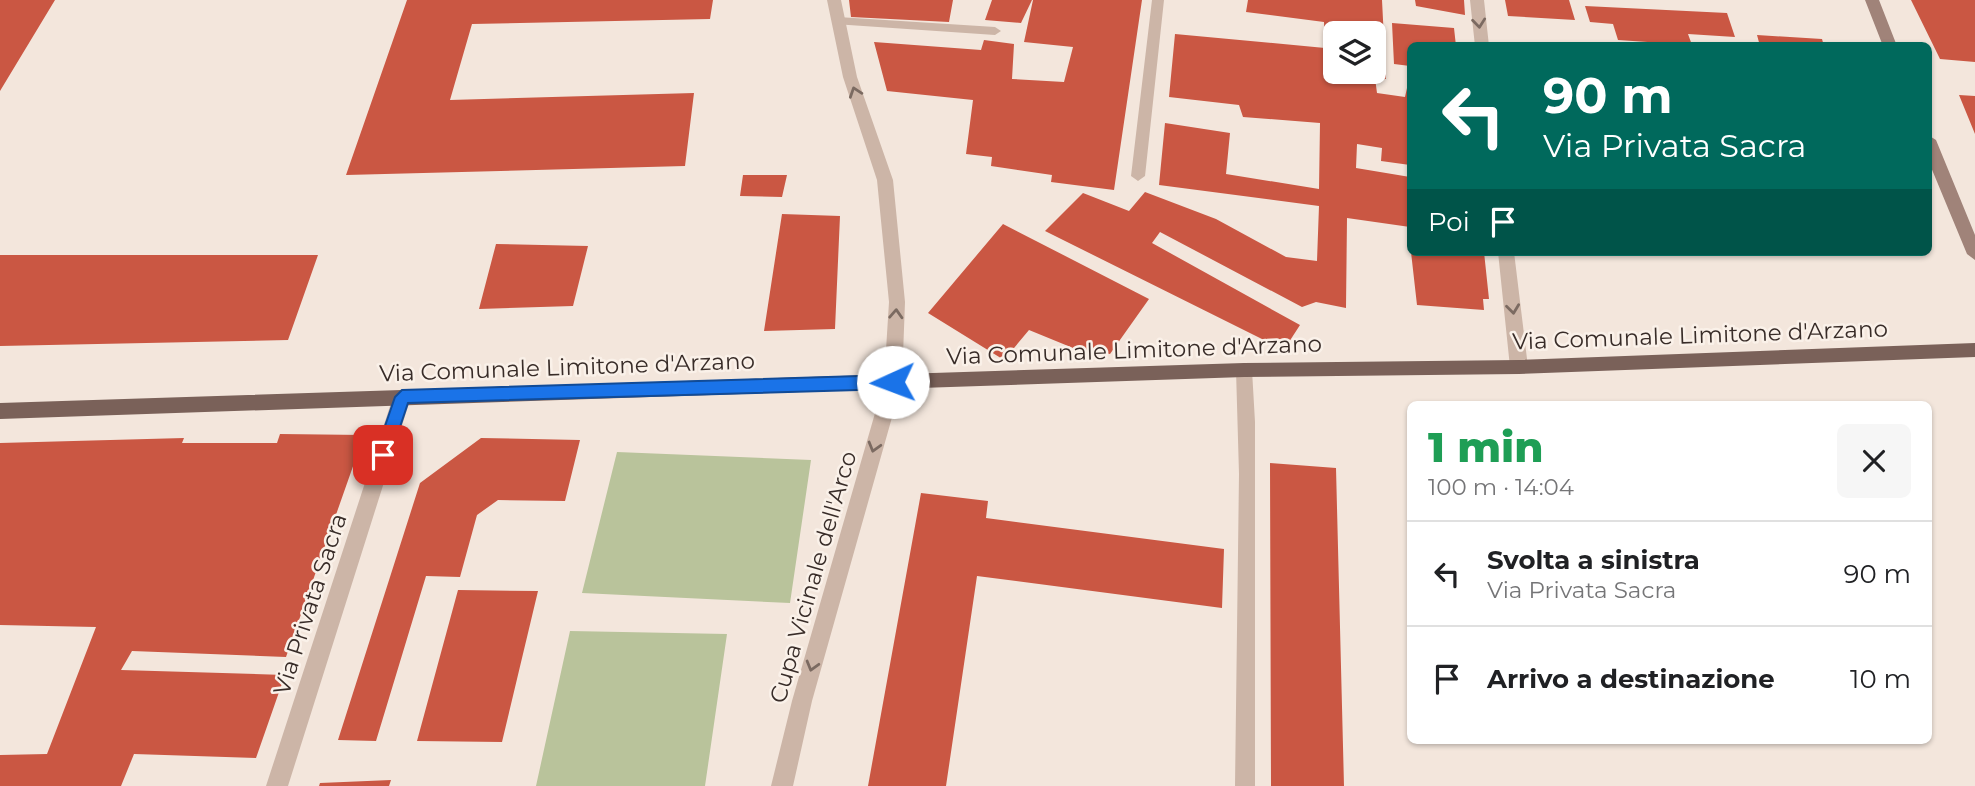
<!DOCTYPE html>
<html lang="it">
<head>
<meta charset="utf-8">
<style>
	:root { --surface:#fff; --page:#f6f6f6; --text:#202124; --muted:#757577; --line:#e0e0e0 }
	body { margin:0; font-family:Montserrat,sans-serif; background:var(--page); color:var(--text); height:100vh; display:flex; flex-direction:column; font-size:26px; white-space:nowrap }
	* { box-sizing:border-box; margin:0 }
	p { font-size:23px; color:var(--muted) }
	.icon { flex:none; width:38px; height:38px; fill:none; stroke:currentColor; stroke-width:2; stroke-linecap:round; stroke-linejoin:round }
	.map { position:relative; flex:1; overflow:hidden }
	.details { position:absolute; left:1407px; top:401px; width:525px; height:343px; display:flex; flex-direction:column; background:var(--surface); border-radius:10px; box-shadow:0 2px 5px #0004 }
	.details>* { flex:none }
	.guide { position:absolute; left:1407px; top:42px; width:525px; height:214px; border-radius:10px; box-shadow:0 2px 5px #0004; background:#00695c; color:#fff; overflow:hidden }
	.controls { position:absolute; left:1323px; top:21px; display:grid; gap:14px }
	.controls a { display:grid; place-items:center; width:63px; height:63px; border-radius:10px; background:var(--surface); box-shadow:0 2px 5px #0004; font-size:35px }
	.pin { position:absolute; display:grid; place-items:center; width:60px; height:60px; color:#fff; margin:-30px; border-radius:14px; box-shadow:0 4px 10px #0006 }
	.me { position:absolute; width:77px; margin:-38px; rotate:268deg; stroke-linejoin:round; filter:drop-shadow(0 0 5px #0008) }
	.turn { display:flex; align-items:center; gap:24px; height:147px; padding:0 21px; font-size:32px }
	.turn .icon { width:91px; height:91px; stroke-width:2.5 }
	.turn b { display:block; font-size:49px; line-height:60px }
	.then { display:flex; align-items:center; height:66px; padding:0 21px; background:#0003; gap:14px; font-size:26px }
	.round { display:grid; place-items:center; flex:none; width:74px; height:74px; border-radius:10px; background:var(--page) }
	.headline { display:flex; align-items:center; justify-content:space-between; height:119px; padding:0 21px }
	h1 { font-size:42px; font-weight:800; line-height:52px; color:#1e9e55 }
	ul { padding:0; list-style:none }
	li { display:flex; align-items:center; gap:21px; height:105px; padding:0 21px; border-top:2px solid var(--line) }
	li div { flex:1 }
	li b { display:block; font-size:26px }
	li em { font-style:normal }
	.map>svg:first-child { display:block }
	.green { fill:#b9c39b }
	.building { fill:#ca5743; fill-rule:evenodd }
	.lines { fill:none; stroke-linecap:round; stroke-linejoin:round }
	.lane { fill:#ccb5a7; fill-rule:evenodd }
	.street { fill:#ccb5a7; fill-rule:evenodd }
	.secondary { fill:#a08379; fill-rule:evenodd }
	.primary { fill:#7a6159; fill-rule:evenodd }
	.oneway { stroke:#7b6a61 }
	.route { fill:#1a73e8; stroke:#114b97; stroke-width:2 }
	.labels { text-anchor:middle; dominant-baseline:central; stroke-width:5; stroke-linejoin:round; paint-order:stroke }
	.street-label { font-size:23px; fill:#382c28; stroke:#faf1e9 }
</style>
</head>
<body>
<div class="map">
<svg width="1975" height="786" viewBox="0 0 1975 786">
	<rect width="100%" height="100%" fill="#f3e6dc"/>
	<path class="green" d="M617 452 811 460 790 603 582 593Z
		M570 631 727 634 705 786H536Z"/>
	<path class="building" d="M0 0H55L0 91Z
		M407 0H713L710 19 472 24 450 100 694 93 685 166 346 175Z
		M849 0H953L949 22 851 17Z
		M992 0H1032L1021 23 985 20Z
		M1033 0H1142L1114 190 1051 182 1052 175 991 166 992 157 966 154 973 100 887 91 874 42 981 50 984 40 1014 44 1012 79 1064 82 1073 47 1024 42Z
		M1248 0H1382L1386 79 1375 78 1377 93 1405 97 1407 88H1410V165L1381 161 1382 148 1357 144 1356 168 1410 177V227L1347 218 1346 308 1316 302 1302 307 1160 232 1152 243 1300 325 1289 342 1279 339 1272 344 1045 231 1083 193 1129 211 1145 192 1216 219 1286 257 1317 261 1319 206 1159 185 1165 123 1230 133 1226 174 1319 189 1320 123 1243 117 1239 105 1169 97 1175 34 1325 48 1324 22 1246 12ZM1335 33H1374V72H1335Z
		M1415 0H1464L1465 15 1416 6Z
		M1505 0H1569L1575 20 1508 16Z
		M1911 0H1975V62L1940 59Z
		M1585 6 1727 13 1735 37 1688 34 1692 45 1618 40 1613 24 1590 22Z
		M1392 23 1454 28 1456 46H1410V66L1394 64Z
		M1757 35 1822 39 1824 46H1760Z
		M1959 95 1975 96V134Z
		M743 175H787L782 197 740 196Z
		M782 214 840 216 835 329 764 331Z
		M1003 224 1149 299 1110 354 1073 348 1029 330 1004 360 928 313Z
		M496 244 588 246 573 306 479 309Z
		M1411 252H1484L1489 299H1483L1484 310 1417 305Z
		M0 255H318L288 340 0 346Z
		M280 434 364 435 286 657 132 651 121 670 285 675 256 758 134 754 121 786H0V755L47 754 96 627 0 625V443L184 438 182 443H277Z
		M481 438 580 440 565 501 498 500 477 515 460 577 426 576 376 741 338 740 420 483Z
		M1270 463 1336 468 1344 786H1271Z
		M921 493 988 501 986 518 1224 549 1222 608 977 576 946 786H868Z
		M458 590 538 591 502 742 417 741Z
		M391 780 389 786H319L320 783Z"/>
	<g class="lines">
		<path class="lane" d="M1152 0H1164L1145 176 1138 181 1131 176Z
			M838 17 995 27 1001 31 995 35 834 24V18Z
			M1244 363 1249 365 1252 370 1255 422V786H1235L1239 474 1236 370 1239 365Z"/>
		<path class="street" d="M827 0H841L857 77 893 180 905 302 902 382 812 701 793 786H771L792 701 884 382 889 302 877 180 843 77Z
			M1470 0H1484L1489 46H1475Z
			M1498 252H1514L1528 367 1525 372H1513L1510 367Z
			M402 389 408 392 411 397 288 786H266L393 397 396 392Z"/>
		<path class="secondary" d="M1865 0H1879L1897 46H1883Z
			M1928 135 1936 140 1975 235V260L1967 254 1928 160Z"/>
		<path class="primary" d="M1975 343V357L1519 374 1244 377 0 419V403L1244 363 1519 360Z"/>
	</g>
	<defs><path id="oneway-chevron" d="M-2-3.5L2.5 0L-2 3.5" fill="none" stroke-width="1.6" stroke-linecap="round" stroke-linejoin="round" transform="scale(1.75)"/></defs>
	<g class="oneway">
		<use href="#oneway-chevron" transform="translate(1479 23) rotate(84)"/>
		<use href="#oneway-chevron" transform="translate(855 92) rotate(-109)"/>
		<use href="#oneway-chevron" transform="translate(1513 309) rotate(83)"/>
		<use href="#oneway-chevron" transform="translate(896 314) rotate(-87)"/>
		<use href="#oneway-chevron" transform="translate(874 447) rotate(106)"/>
		<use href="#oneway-chevron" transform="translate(812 666) rotate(106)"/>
	</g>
	<path class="route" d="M893 375 901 382 893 389 408 403 389 460 383 462 375 455 395 397 402 390Z"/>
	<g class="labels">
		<g class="street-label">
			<text transform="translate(1700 335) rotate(-2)">Via Comunale Limitone d'Arzano</text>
			<text transform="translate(1134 350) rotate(-2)">Via Comunale Limitone d'Arzano</text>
			<text transform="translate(567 367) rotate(-2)">Via Comunale Limitone d'Arzano</text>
			<text transform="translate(813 577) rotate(-74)">Cupa Vicinale dell'Arco</text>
			<text transform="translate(310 604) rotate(-72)">Via Privata Sacra</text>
		</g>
	</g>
</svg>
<div class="controls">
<a><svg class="icon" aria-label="layers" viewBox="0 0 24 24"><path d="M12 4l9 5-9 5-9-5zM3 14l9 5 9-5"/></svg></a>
</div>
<div class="pin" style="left:383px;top:455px;background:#d93025"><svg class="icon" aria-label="arrive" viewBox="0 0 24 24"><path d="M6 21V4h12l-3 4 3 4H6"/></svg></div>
<svg class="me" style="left:893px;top:382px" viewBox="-20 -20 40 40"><circle r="19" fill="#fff"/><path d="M0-13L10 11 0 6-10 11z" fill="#1a73e8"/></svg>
<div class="guide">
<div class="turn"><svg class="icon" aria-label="left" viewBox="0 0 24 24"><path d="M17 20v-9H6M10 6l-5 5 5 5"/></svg><div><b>90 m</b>Via Privata Sacra</div></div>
<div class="then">Poi<svg class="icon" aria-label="arrive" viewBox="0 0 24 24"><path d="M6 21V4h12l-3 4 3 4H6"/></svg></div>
</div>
<section class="details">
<div class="headline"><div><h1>1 min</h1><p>100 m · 14:04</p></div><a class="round"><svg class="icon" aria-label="close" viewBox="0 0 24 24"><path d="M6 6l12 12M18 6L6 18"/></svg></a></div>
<ul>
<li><svg class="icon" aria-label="left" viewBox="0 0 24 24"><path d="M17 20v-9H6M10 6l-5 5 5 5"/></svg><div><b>Svolta a sinistra</b><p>Via Privata Sacra</p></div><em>90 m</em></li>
<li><svg class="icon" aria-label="arrive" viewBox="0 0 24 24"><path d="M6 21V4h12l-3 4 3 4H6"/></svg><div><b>Arrivo a destinazione</b></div><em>10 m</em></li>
</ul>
</section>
</div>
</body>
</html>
